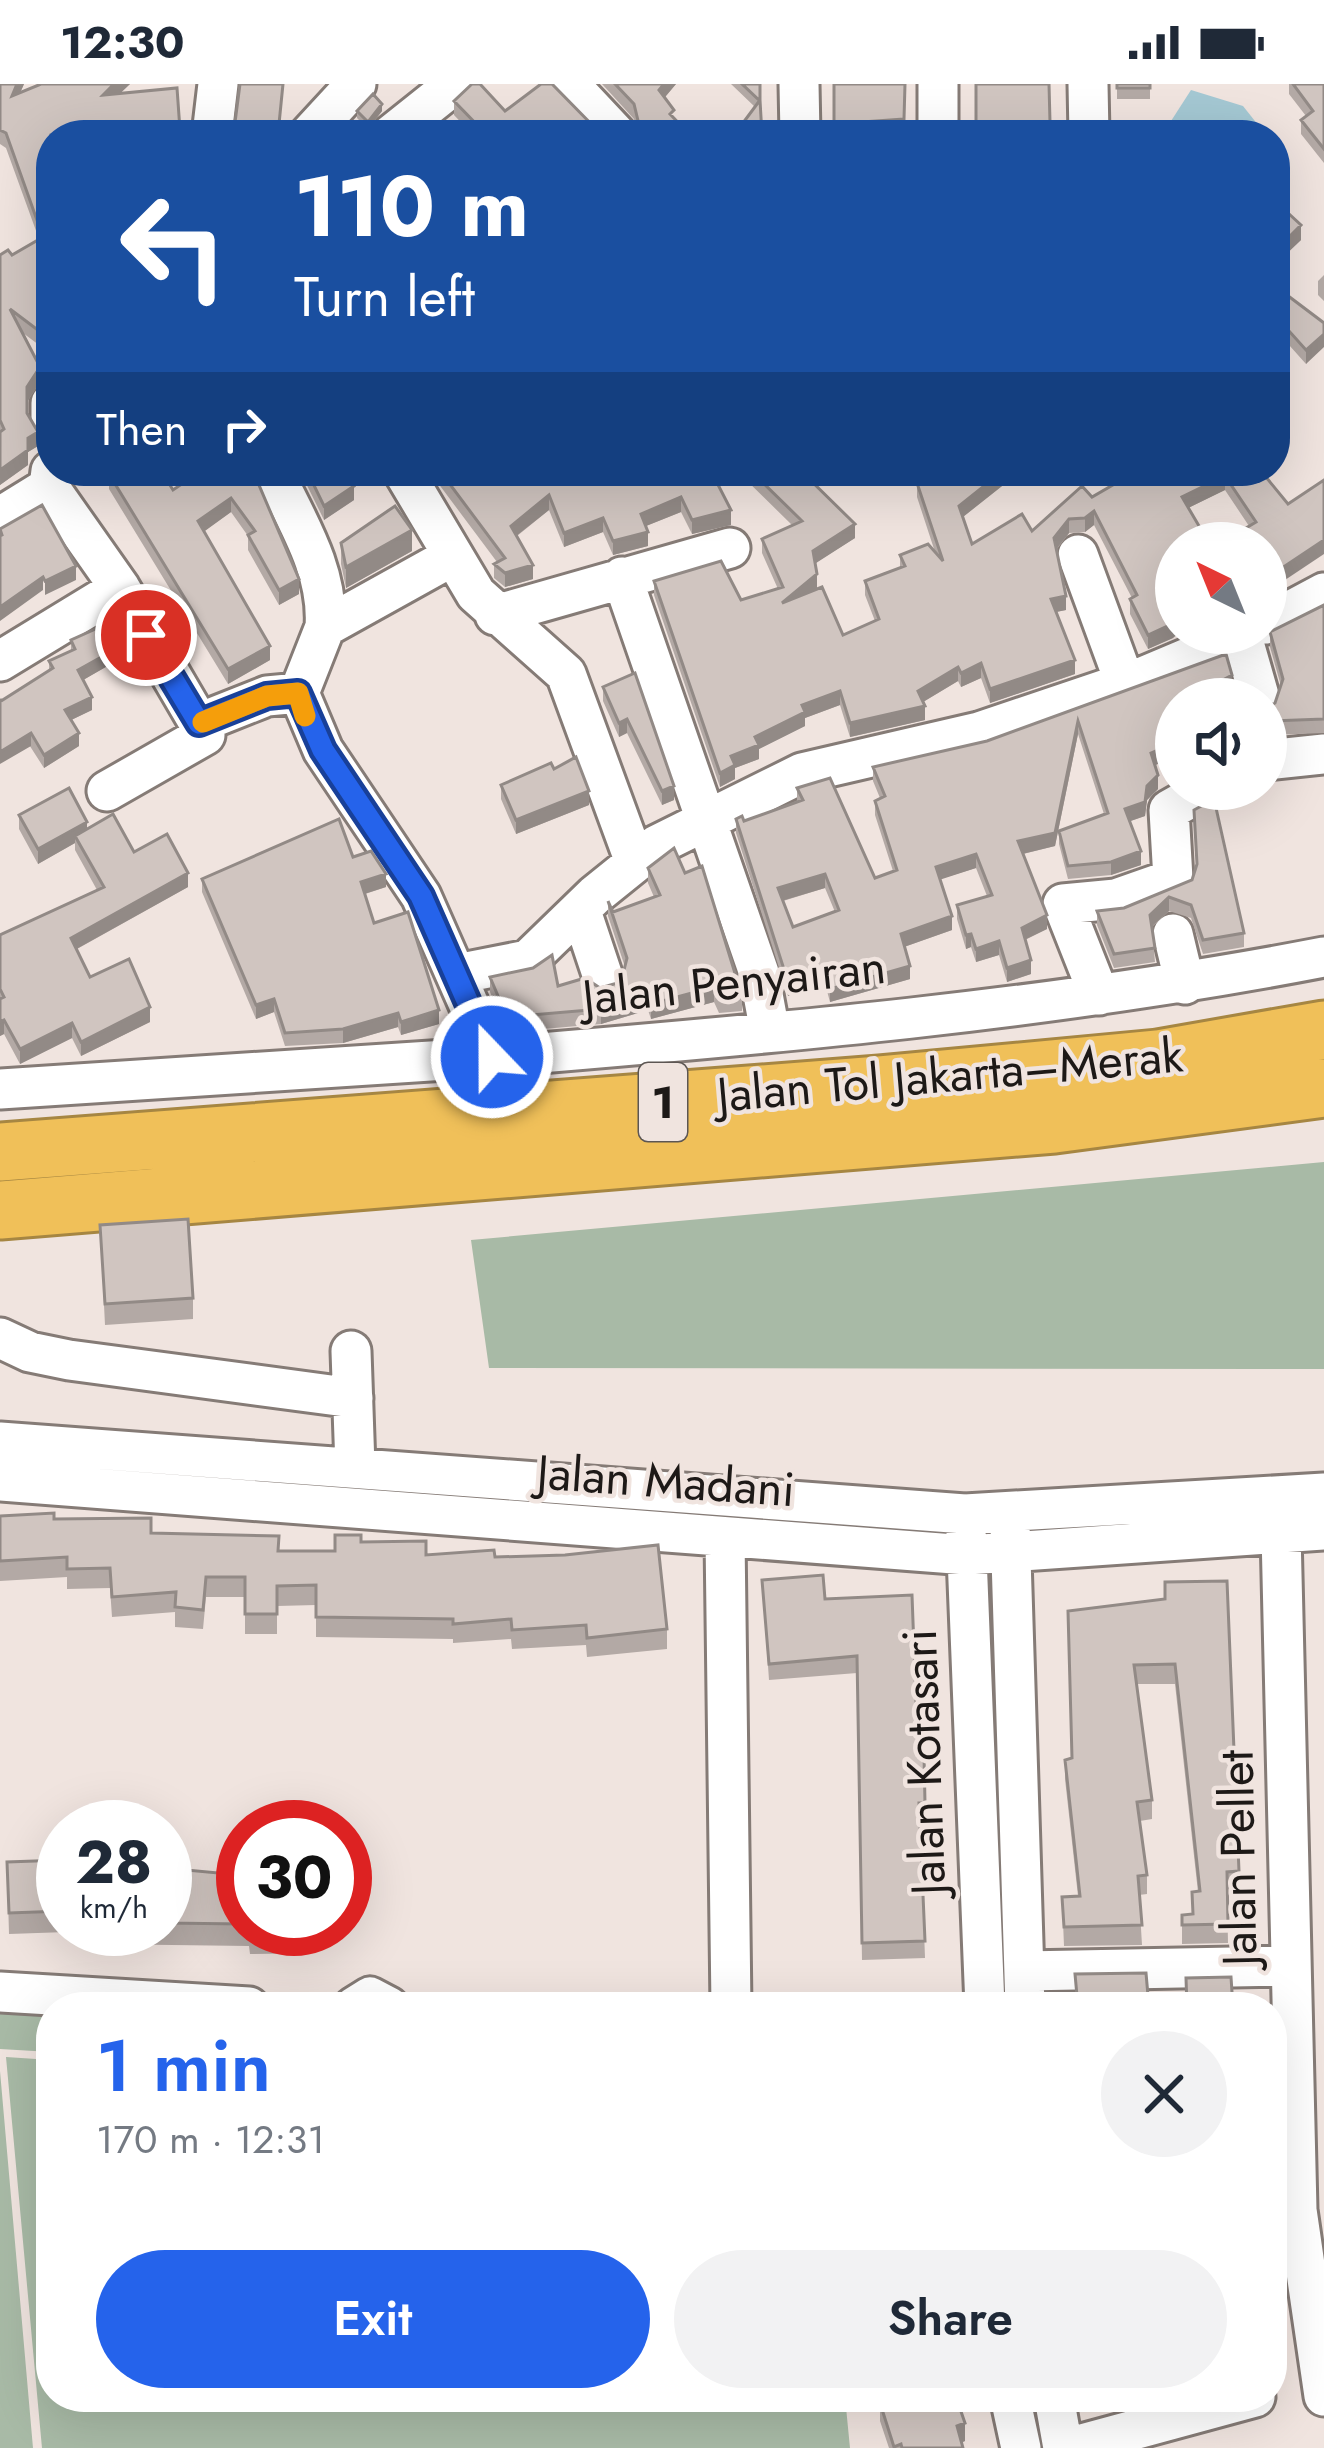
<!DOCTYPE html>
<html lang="en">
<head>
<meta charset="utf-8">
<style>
	:root { --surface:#fff; --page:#f2f2f3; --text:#1f2937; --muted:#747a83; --accent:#2563eb }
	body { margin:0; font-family:Jost,sans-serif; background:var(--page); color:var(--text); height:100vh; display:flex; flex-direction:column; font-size:45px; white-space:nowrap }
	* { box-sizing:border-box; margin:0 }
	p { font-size:39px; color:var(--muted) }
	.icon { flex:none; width:66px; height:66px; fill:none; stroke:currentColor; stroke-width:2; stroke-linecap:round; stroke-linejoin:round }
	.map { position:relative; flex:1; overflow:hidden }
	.details { position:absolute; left:36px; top:1908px; width:1251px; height:420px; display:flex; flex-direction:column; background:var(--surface); border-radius:48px; box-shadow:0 12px 48px #0002 }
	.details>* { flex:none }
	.top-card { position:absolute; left:36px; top:36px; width:1254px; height:366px; border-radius:48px; box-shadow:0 12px 48px #0002; background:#1a4fa0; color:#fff; overflow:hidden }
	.needle { width:78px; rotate:317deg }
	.fabs { position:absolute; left:1155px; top:438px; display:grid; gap:24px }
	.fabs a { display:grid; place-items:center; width:132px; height:132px; border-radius:50%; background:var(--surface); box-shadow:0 12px 48px #0002; font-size:60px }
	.speed { position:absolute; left:36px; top:1716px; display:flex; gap:24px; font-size:60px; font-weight:700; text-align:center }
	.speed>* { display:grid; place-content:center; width:156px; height:156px; border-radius:50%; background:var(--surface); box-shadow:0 12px 48px #0002; line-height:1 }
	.speed small { font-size:30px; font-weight:400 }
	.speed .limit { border:18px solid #d22; background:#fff; color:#111 }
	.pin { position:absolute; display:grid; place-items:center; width:102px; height:102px; color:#fff; margin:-51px; border:6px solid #fff; border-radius:50%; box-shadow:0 3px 12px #0007 }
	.me { position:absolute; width:132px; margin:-66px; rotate:338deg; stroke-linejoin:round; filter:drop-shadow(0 0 9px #0008) }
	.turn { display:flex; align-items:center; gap:42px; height:252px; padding:0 60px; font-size:54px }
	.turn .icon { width:156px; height:156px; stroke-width:2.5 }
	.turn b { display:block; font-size:84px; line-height:102px }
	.then { display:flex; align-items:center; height:114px; padding:0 60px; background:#0003; gap:24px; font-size:45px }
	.round { display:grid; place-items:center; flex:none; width:126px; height:126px; border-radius:63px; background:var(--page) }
	.headline { display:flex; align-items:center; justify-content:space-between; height:204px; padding:0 60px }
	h1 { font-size:72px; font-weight:600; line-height:90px; color:var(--accent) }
	.action { display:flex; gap:24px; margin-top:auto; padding:24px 60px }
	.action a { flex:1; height:138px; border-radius:72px; background:var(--accent); color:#fff; font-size:48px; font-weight:600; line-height:138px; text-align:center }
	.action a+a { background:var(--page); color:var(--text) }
	.status { display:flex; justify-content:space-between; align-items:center; height:84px; padding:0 60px; background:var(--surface); direction:ltr }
	.status svg { height:33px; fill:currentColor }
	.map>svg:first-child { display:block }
	.green { fill:#a8baa6 }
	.water { fill:#a4c8d3 }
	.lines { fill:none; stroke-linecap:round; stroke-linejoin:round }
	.minor-casing { stroke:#857b76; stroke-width:45 }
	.highway-casing { stroke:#a68642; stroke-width:63 }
	.minor { stroke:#fff; stroke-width:39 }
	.highway { stroke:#f0c059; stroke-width:57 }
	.wall { fill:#b3a9a5; fill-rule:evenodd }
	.shaded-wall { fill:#928a86 }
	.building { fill:#d0c5c0; stroke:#928a86; stroke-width:3; fill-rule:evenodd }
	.route-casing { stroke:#184099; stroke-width:30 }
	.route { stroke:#2563eb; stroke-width:21 }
	.slow { stroke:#f59e0b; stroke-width:21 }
	.labels { text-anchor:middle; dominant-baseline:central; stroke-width:9; stroke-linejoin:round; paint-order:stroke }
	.shield { fill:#f0e4df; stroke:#5c5653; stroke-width:3 }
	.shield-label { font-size:45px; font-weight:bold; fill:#1d1917 }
	.street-label { font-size:48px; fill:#1d1917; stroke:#f0e4df }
</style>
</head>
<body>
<div class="status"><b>12:30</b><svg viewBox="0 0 49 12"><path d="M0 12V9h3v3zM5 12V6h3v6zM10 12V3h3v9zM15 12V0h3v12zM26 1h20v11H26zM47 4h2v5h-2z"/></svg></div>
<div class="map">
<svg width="1324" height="2364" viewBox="0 0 1324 2364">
	<rect width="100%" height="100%" fill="#f0e4df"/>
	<path class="green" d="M1324 1078V1285L489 1284 471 1156Z
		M0 1917 51 1923V1968L0 1965Z
		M6 1973 51 1976V2313H845L850 2364H42Z
		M0 1987 33 2364H0Z"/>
	<path class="water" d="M1191 6 1243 22 1266 51H1162Z"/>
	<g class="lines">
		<g class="minor-casing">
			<path id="minor" d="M569 0 617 51
				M799 0 800 51
				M938 0V51
				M1088 0 1089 51
				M212 51 218 0
				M309 51 356 0
				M391 51 455 0
				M51 319V342
				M51 387 49 403 120 504 199 639 267 612 299 609
				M273 387C296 436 329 486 325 543
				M403 387 476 510 566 590 635 778
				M0 433 49 403
				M1078 471 1125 599
				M451 473 325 543 299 609 323 666 421 812 492 973C770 950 1050 926 1324 873
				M622 493 759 889 770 948
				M495 531 730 464
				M1266 540 1324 509
				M1242 552 1260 615
				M0 577 120 504
				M1266 676 1324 670
				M107 707 205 651 199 639
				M581 827 604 896
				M1173 850 1185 900
				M457 890 528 876 595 811 657 761 802 689 979 648 1145 592 1247 549
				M1099 911 1063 820 1116 815 1173 795 1169 726 1206 705
				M0 1005 492 973
				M0 1254 30 1268 69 1276 353 1314
				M351 1267 355 1383
				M0 1358 965 1430 1324 1409
				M0 1397 967 1471 1324 1446
				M1010 1442 1025 1923
				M966 1447 985 1923
				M1281 1449 1297 2126 1324 2312
				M725 1453 731 1923
				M1024 1887 1291 1882
				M0 1908 249 1923
				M354 1923 370 1913 389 1923
				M1010 2313 1021 2364
				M1054 2313 1063 2364
				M1067 2364 1255 2313"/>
		</g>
		<g class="highway-casing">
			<path id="highway" d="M0 1068 880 1001 1158 975 1324 946
				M0 1126 1054 1040 1324 1004"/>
		</g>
		<use href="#minor" class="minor"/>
		<use href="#highway" class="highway"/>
	</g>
	<path class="wall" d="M0 0H24L20 9 41 0H130L120 9 177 4 180 51H51V270L23 249 40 298 27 318V329L38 362 28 368V381L0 401V171H12L39 155 6 64 0 60Z
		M602 0H676L637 47 634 35Z
		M731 0H760L762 51 755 23Z
		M834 0H905L904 46 834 51Z
		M976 0H1049L1050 49 976 51Z
		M1117 0H1150V15H1117Z
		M1289 0H1324V79L1301 50V36L1306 32 1289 10Z
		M454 17 505 27 602 51H473L454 31Z
		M357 27H382L368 45 357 34Z
		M234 46 279 51H234Z
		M1275 117 1301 156 1281 175 1275 169Z
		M1324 191V217L1318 211V197Z
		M1275 202 1324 239 1306 280 1281 252 1275 257Z
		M88 387H161L173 406 253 387 299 510 279 521 248 466V452L231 428 204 447 270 576 228 600 109 405V396Z
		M300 387H345L354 416 324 436Z
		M429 387H631L663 390 731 441 692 450 681 428 646 442 648 462 613 471 603 448 564 463 549 426 517 452 533 495 505 503 494 494V480L497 478Z
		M737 387H801L855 454 815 479 817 505 843 551 875 537 865 511V497L900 483V471L935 468 917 413V399L1021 387 963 433 972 460 1032 447 1092 413 1261 387 1288 420 1282 498 1277 492 1266 499V459L1249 442 1225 406 1188 424 1173 554 1148 565 1130 530V515L1132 514 1094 441 1085 448 1069 449 1057 465 1066 526 1056 528 1075 590 990 619 981 594 961 603 958 597 923 618 925 636 850 653 840 621 805 634V642L759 665V675L735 684V695L720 703 654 511V497L741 516 778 505 762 469V455L792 441Z
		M341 459 412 467 346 504 341 480Z
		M1324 521V649L1271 651 1267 638V623L1275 619 1281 602 1270 563V548Z
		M71 556 130 569 83 596 92 626 71 636 79 662 44 684 1 617 49 586V577L71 566Z
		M1226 570 1232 591V605L1213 615H1176V672L1155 681 1158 691V705L1147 716 1145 732 1130 737 1141 767V781L1111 791 1068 795 1059 760V747L1104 730 1078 650 1055 762 1023 770 1047 831V845L1025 856 1031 876V890L1007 898 999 871 976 878 971 863 966 865 957 835V821L987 812 976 784 940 795 952 832V846L904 863 910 882V895L830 918 824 896 788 912 736 749V735L742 732 744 737 797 718V704L830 694 875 794 893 787 875 731V717L880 714 873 697V683L987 657ZM825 804 835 828 793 843 783 817Z
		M635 589 674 716 662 721 627 649 619 653 603 617V603Z
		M554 685 589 721 516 750 501 715V701Z
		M19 731 87 745 134 768 188 803 77 865 90 893 150 938 81 972 72 954 20 980 4 950 0 952V851L97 806 75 766V759L38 780 19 745Z
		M353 773 386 803 365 810 374 839 439 940 401 951 398 943 343 959 285 962 274 928 256 935 202 808V795Z
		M648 784 742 912V927L719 929 714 918 651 935 648 926 601 940 507 948 490 908V893L600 904 621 898 625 883 608 832V817L613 828 654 813 648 799Z
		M1192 796 1244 849V863L1203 870 1191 834 1169 827 1152 843 1155 878 1114 884 1097 841V827L1124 824Z
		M100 1141 193 1214V1235L105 1241Z
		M0 1432 54 1435 279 1467H335L361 1458 426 1471 495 1473 667 1545V1565L587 1573 586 1561 512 1565 511 1555 453 1559V1555L316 1553V1521L277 1522V1550H245V1513H206L203 1545 175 1543V1528L112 1533 110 1504 67 1505V1493L0 1497Z
		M762 1496 825 1515 918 1672 924 1671 925 1736H920L925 1874 862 1876 857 1589 769 1596Z
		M1165 1515 1239 1787V1806L1227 1808 1228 1859 1182 1860V1831H1192L1198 1808 1175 1600H1136L1152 1716V1735L1140 1737 1147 1791V1810L1139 1811 1142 1861 1064 1862 1062 1813 1078 1812 1065 1695V1676L1072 1674Z
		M63 1776V1845H165V1784L243 1796V1845H314V1869L250 1870 249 1862 95 1860V1847L9 1850 7 1778Z
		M893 2313H956L965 2357 961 2359 963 2364H889L880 2337V2319L894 2315Z"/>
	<path class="shaded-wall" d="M17 0H24L12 27V12Z
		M114 0H130L103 26V11Z
		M664 0H676L659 20V6Z
		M382 20V27L368 45V38Z
		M1301 141V156L1281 175V161Z
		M1281 238V252L1275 257V243Z
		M1324 250V263L1306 280V266Z
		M40 283V298L27 318V303Z
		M38 348V362L28 368V381L0 401V386L28 354Z
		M1003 387H1021L959 436V422Z
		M1225 392V406L1182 427V413Z
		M354 402V416L324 436V422Z
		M549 411V426L511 456V442Z
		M681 413V428L641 444V430Z
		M231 414V428L198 452V437Z
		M731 426V441L692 450V436Z
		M1094 427V441L1085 448V434Z
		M603 434V448L564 463V449Z
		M1069 435V449L1054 468V454Z
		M855 440V454L813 481V467Z
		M412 446V467L346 504V483Z
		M648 448V462L613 471V457Z
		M1324 456V470L1282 498V484Z
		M1277 477V492L1266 499V484Z
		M533 481V495L505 503V489Z
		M76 482V496L45 511V497Z
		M817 490V505L782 519Z
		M43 493V506L0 537V523Z
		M299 495V510L279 521V506Z
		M1066 512V526L1051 529V515Z
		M1176 538V549H1179L1173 554 1148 565V551Z
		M130 557V569L78 599V586Z
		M270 562V576L228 600V585Z
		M1075 576V590L990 619V605Z
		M981 579V594L961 603V589Z
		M958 583V597L918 621V607Z
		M1232 591V605L1213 615H1188Z
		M840 607V621L805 634V642L759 665V675L735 684V695L720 703V689L731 672 802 621Z
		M92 613V626L65 639V626Z
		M925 622V636L850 653V639Z
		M627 635V649L619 653V639Z
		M1078 637V650L1055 762 1018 771V757Z
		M31 649V662L0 680V668Z
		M79 649V662L44 684V671Z
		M1176 658V672L1151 683V669Z
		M1158 691V705L1147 716 1145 732 1125 739V725Z
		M674 702V716L662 721V707Z
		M589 707V721L516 750V736Z
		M87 738V753L75 752V759L38 780V765Z
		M1141 767V781L1111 791V778Z
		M976 770V784L936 797V783Z
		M188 789V803L71 868V854Z
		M386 790V803L361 811V798Z
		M825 790V804L778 818V804Z
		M1169 813V827L1150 844V831Z
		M1047 831V845L1022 857V844Z
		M952 832V846L901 864V850Z
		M971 850V863L966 865V851Z
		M999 857V871L976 878V865Z
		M1031 876V890L1007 898V884Z
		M824 882V896L788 912V898Z
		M910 882V895L830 918V905Z
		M714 903V918L651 935V920Z
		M648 911V926L601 940V925Z
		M274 915V928L256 935V921Z
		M150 923V938L81 972V958Z
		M439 926V940L401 951V938Z
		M398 929V943L343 959V945Z
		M4 936V950L0 952V938Z
		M72 939V954L20 980V965Z
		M965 2339V2357L957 2360V2342Z"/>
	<path class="building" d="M0 0H17L12 12 41 0H114L103 11 177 4 180 46 122 51H51V256L10 225 40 283 27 303V329L38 348 28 354V366L0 386V348L4 345 0 336V171L8 166 12 171 43 153 6 49 0 46Z
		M240 0H283L278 50 234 46Z
		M472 0H480L505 27 541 0H552L602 51H476L482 46 454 17Z
		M615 0H664L659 6 674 26 670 30 690 51H633L640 45 634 20Z
		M742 0H760V17Z
		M834 0H905L904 35 834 40Z
		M976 0H1049L1050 38 976 42Z
		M1117 0H1150V4H1117Z
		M1293 0H1324V65L1301 36 1313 27Z
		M373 10 382 20 368 38 357 27Z
		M760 16 762 51H734Z
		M424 41 433 51H412Z
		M1275 117 1301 141 1281 161 1275 155Z
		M1275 202 1324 239V250L1306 266 1281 238 1275 243Z
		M114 387H161L173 406 201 387H253L299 495 279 506 248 451 255 447 231 414 198 437 270 562 228 585 109 390Z
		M307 387H345L354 402 324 422Z
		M440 387H662L663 390 668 387H711L731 426 692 436 681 413 641 430 648 448 613 457 603 434 564 449 549 411 511 442 533 481 505 489 494 480 505 474Z
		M751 387H801L855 440 813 467 817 490 782 519 822 503 843 551 879 535 865 497 905 482 900 471 928 460 943 477 917 399 951 387H1003L959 422 972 460 1022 430 1032 447 1082 402 1092 413 1137 387H1261L1288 420 1324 396V456L1282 484 1277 477 1266 484V459H1221L1256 438 1225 392 1182 413 1209 459H1176V538L1148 551 1130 515 1137 511 1094 427 1085 434 1069 435 1054 454 1066 512 1051 515 1075 576 990 605 981 579 961 589 958 583 918 607 925 622 850 639 840 607 802 621 805 628 755 653 759 661 731 672 735 681 720 689 654 497 721 477 741 516 783 503 762 455 802 437Z
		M42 421 76 482 45 497 43 493 0 523V452L2 451 0 445Z
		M395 422 412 446 346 483 341 459Z
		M1324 521V635L1271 637 1267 623 1275 619 1283 595 1270 548Z
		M118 535 130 557 78 586 92 613 65 626 79 649 44 671 31 649 0 668V615L1 617 53 584 49 577 75 565 71 556Z
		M1226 570 1232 591 1188 615H1176V621L1171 624 1176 636V658L1151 669 1158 691 1147 702 1145 718 1125 725 1141 767 1111 778 1068 782 1059 747 1108 729 1078 637 1055 749 1018 757 1047 831 1022 844 1031 876 1007 884 999 857 976 865 971 850 966 851 957 821 992 811 976 770 936 783 952 832 901 850 910 882 830 905 824 882 788 898 736 735 742 732 744 737 803 716 797 704 830 694 875 794 897 786 875 717 885 712 873 683 987 657ZM825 790 839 826 793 843 778 804Z
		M635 589 674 702 662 707 627 635 619 639 603 603Z
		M576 673 589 707 516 736 501 701 551 679 554 685Z
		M69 704 87 738 38 765 19 731Z
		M1214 715 1244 849 1203 856 1191 821 1169 813 1150 831 1155 864 1114 870 1097 827 1124 824 1192 796 1197 780 1194 726Z
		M113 730 134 768 167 750 188 789 71 854 90 893 129 875 150 923 81 958 72 939 20 965 4 936 0 938V915L4 913 0 905V851L104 803 75 752Z
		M339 735 353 773 371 767 386 790 361 798 374 839 408 828 439 926 401 938 398 929 343 945 285 949 274 915 256 921 202 795Z
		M674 764 685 789 702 782 742 912 719 914 714 903 651 920 648 911 601 925 507 933 490 893 533 884 552 871 558 902 585 894 600 904 621 898 627 874 608 817 613 828 660 811 648 784Z
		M188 1135 193 1214 105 1220 100 1141Z
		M54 1429V1435L151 1434V1449L279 1452 278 1467H335V1451H361V1458L426 1457V1471L494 1466 495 1473 565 1471 658 1461 667 1545 587 1554 586 1541 512 1546 511 1535 453 1540V1535L316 1533V1501L277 1502V1530H245V1493H206L203 1526 175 1523 176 1508 112 1513 110 1484 67 1485V1473L0 1477V1432Z
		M823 1491 825 1515 912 1511 918 1672 924 1671 925 1719H919L925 1857 862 1859 857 1572 769 1580 762 1496Z
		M1227 1497 1239 1787 1227 1788 1228 1840 1182 1841V1831L1193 1830 1192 1808 1200 1807 1175 1580 1134 1581 1152 1716 1137 1718 1147 1791 1138 1792 1142 1841 1064 1843 1062 1813 1080 1812 1065 1676 1072 1674 1068 1527 1165 1515V1498Z
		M63 1776V1827L9 1829 7 1778Z
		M165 1784 240 1791 239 1796H243V1840L165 1839Z
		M249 1845H314V1848L250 1849Z
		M1146 1889 1149 1923H1078L1075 1890Z
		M1231 1893 1233 1923H1187L1186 1894Z
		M898 2313H956L965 2339 957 2342 963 2364H902L901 2360 894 2363 880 2319Z"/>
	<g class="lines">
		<g class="route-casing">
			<path id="route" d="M146 551 199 639 267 612 298 609 323 666 421 812 492 973"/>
		</g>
		<use href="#route" class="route"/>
		<path class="slow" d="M203 638 267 612 298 609 305 632"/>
	</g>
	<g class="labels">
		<rect class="shield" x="639" y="979" width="48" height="78" rx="9"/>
		<g class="shield-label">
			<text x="663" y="1018">1</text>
		</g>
		<g class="street-label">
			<text transform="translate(734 898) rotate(-6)">Jalan Penyairan</text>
			<text transform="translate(950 991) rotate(-5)">Jalan Tol Jakarta–Merak</text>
			<text transform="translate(666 1397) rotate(4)">Jalan Madani</text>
			<text transform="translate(924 1678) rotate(-92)">Jalan Kotasari</text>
			<text transform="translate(1238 1774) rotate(-91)">Jalan Pellet</text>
		</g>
	</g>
</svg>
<div class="fabs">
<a><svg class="needle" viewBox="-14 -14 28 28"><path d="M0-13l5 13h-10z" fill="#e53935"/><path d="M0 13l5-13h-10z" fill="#747a83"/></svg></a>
<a><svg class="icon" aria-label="sound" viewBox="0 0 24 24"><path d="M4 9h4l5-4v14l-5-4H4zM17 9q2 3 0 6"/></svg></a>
</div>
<div class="speed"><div>28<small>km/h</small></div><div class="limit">30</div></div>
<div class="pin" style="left:146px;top:551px;background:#d93025"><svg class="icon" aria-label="arrive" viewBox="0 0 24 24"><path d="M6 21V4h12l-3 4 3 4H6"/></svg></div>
<svg class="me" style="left:492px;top:973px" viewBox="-20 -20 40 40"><circle r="17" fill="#2563eb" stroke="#fff" stroke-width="3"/><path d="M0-11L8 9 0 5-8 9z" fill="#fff"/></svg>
<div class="top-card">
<div class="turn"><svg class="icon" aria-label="left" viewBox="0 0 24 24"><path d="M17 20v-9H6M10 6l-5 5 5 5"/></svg><div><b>110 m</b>Turn left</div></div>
<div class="then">Then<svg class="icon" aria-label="right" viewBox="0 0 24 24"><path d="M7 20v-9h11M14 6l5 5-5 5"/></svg></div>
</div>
<section class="details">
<div class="headline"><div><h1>1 min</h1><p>170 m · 12:31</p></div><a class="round"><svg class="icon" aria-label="close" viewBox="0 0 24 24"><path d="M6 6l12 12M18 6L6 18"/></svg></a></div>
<div class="action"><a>Exit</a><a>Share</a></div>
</section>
</div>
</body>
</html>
